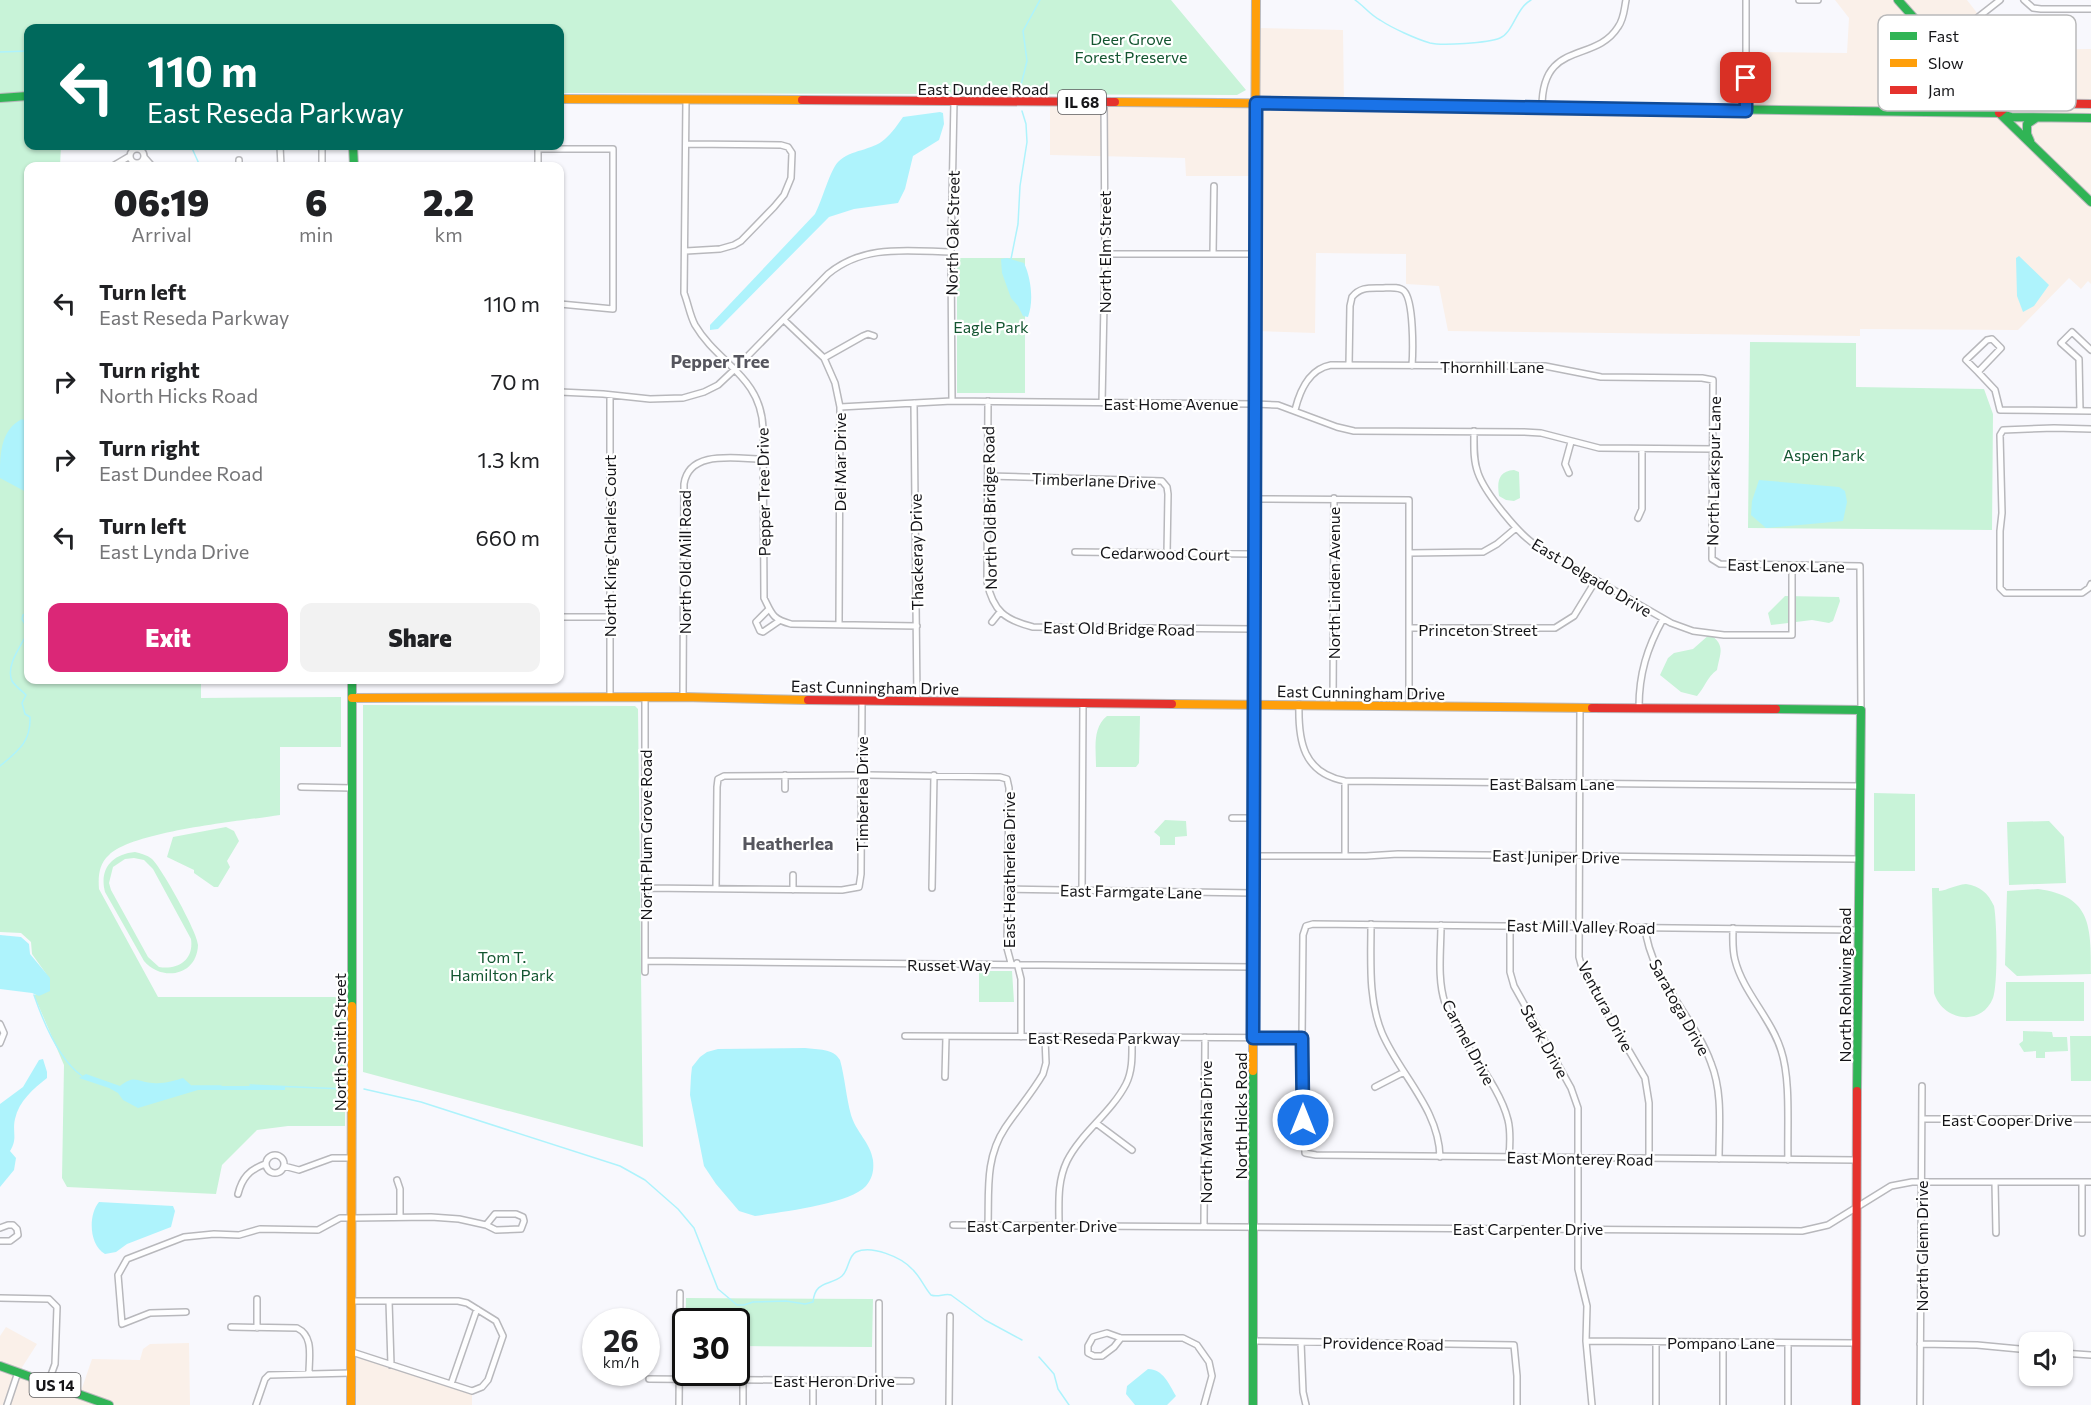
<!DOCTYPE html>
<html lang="en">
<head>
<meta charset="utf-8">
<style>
	:root { --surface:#fff; --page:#f2f2f2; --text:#202124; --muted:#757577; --accent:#db2777 }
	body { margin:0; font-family:Commissioner,sans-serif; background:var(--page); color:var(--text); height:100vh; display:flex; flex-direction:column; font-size:22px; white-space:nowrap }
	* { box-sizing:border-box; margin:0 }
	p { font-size:20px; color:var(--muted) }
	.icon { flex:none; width:33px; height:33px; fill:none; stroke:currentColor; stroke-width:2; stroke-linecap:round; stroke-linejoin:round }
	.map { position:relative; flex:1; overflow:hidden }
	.drawer { position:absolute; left:24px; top:162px; width:540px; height:522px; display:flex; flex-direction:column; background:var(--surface); border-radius:12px; box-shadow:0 2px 4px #0004 }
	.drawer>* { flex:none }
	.banner { position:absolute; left:24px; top:24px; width:540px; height:126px; border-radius:12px; box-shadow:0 2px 4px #0004; background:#00695c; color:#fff; overflow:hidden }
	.tools { position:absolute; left:2019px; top:1332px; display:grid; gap:12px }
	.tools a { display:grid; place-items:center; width:54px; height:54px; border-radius:12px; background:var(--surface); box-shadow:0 2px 4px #0004; font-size:30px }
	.speed { position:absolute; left:582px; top:1308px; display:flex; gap:12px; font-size:30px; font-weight:700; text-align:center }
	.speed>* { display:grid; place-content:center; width:78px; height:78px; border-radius:50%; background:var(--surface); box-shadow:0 2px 4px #0004; line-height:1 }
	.speed small { font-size:15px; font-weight:400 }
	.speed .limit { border:3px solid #111; border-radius:9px; background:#fff; color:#111 }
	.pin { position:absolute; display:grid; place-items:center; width:51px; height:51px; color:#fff; margin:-26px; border-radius:12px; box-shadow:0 3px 9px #0006 }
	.me { position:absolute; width:66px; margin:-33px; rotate:0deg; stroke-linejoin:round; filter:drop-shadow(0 0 4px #0008) }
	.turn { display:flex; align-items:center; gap:21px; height:126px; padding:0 24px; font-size:27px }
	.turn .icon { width:78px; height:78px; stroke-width:2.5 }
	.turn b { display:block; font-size:42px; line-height:51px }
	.eta { display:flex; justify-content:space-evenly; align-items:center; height:102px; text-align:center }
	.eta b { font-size:36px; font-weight:800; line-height:42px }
	.cta { display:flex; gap:12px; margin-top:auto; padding:12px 24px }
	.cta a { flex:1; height:69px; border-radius:12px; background:var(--accent); color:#fff; font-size:24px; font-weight:800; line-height:69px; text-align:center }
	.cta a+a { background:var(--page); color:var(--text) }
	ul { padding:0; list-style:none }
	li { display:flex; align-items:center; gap:18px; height:78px; padding:0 24px }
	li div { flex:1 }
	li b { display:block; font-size:22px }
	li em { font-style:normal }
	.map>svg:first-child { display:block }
	.commercial { fill:#faf0e9 }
	.green { fill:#c8f3d8; fill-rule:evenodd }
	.water { fill:#aef3fc }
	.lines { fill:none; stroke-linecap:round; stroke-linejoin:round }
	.stream { stroke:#aef3fc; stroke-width:1.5 }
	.street-casing { stroke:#b8b8bc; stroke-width:8 }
	.fast-casing { stroke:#b8b8bc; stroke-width:10 }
	.slow-casing { stroke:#b8b8bc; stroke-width:10 }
	.jam-casing { stroke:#b8b8bc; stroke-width:10 }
	.street { stroke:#fefeff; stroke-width:5 }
	.fast { stroke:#30b455; stroke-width:8 }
	.slow { stroke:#ff9f0a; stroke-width:8 }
	.jam { stroke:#e5322d; stroke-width:8 }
	.route-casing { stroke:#114b97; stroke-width:15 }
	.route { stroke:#1a73e8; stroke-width:10 }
	.labels { text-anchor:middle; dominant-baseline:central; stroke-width:4.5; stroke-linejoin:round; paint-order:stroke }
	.shield { fill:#fff; stroke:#5b5b5d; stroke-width:1.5 }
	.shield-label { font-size:15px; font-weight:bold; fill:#151518 }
	.park-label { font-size:16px; fill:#135530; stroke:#fff }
	.street-label { font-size:16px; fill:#151518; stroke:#fff }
	.neighbourhood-label { font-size:18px; font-weight:bold; fill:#56565e; stroke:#fff }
	.key { fill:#fff; stroke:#b9b9ba; stroke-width:1.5 }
	.key-label { font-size:16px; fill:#151518 }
</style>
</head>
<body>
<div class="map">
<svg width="2091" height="1405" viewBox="0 0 2091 1405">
	<rect width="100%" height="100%" fill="#f8f8fd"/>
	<path class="commercial" d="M1835 0H1967L2006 50 2091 49V284L2088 281 2081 289 2069 278 2018 330 1860 329V336L1448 331 1439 286 1406 284V254L1316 253 1315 333 1256 331 1255 176H1186L1185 158 1050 155V102L1255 103 1256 28 1343 30 1344 104 1745 111 1746 52 1847 53 1849 18Z
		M6 1327 37 1344 19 1372 80 1394 92 1359 140 1360 143 1349 150 1344 189 1343 190 1405H0V1336Z
		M352 1352 472 1391V1405H351Z"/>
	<path class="green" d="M0 0H1171L1246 90 1237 95 560 93V28H28V91L0 94Z
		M28 98V146H61L60 166H28V680H201V698L341 697V747H280V815C242 821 134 831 109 855 99 864 98 876 99 889L158 997H346L345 1126H288L257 1130 222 1165 216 1194 67 1187 62 1178 64 1065 34 995 41 993 47 975 32 954 31 942 21 933 0 932V99Z
		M957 258H1025V393H957Z
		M1750 342 1856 343V387L1984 389 1993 414 1992 530 1748 528Z
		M1514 470 1519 472 1520 498 1514 501 1506 500 1499 496C1497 482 1498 471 1514 470Z
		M1785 596 1839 597 1840 601 1833 621 1829 623 1812 620 1771 625 1768 613Z
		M1710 634C1726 646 1720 653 1717 670 1707 677 1705 687 1697 696L1681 692 1660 675 1668 658 1674 653 1693 649Z
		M363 705 635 706 638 709 643 1147 363 1072Z
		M1107 716H1140L1139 763 1136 767H1096C1096 749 1092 728 1107 716Z
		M1874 793 1915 794V871H1874Z
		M1165 820 1186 821 1187 836 1175 837V845H1160V837L1154 832Z
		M2049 821 2064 837 2066 883 2009 885 2007 822Z
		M226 827 234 831 239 841 227 861 230 867 218 887H214L194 873V870L167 857 173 837Z
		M135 852C140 853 147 855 152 859 161 867 198 933 198 945 197 976 162 982 144 961L105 892C99 869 112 854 135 852ZM134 858 144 860 153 869 191 939C194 960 178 970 159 967L148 957 111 890 109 883 113 867 125 859Z
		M1966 884C1980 886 1988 893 1994 906 1997 921 1998 985 1993 998 1981 1028 1942 1020 1934 993L1932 888H1939V891C1948 890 1955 885 1966 884Z
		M2038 889C2091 896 2091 925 2091 974L2017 976 2005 965 2007 891Z
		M979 971H1012L1014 1002H979Z
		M2006 982H2084V1021H2006Z
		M2023 1031 2052 1032 2053 1037H2067L2068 1051 2045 1052V1058H2036V1051L2024 1052 2019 1044 2023 1041Z
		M2070 1036H2091V1081H2071Z
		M686 1298 873 1299 872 1347 737 1346 736 1322H686L685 1345Z"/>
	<path class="water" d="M940 112 943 113 944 124 939 140 913 156 905 189 898 203 854 209 829 217 718 329 710 330V325L815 214C822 201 830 170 838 162 851 149 872 151 885 139 892 133 898 124 903 117Z
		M2019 256 2049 285 2034 306 2023 312 2017 296 2016 258Z
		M1007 258 1024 263C1031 278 1034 301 1028 317L1023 316 1018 306 1011 298 1002 273 1001 259Z
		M22 419 28 422V493L0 478C0 455 0 430 22 419Z
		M1759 480 1839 487 1845 491 1847 502 1843 521 1766 528 1751 515 1752 501Z
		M0 935 21 937 29 944 30 954 50 978V991L39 996 32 993 0 989Z
		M805 1048C818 1050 833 1048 840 1060 845 1078 846 1097 851 1115 856 1132 870 1142 873 1160 874 1169 873 1178 866 1186 850 1204 781 1212 755 1216L739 1211 716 1184 704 1166 690 1095 691 1076 692 1067 700 1057 707 1052 718 1049Z
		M43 1059 47 1072V1078C33 1089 19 1101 15 1119 12 1132 18 1139 10 1151L16 1158 14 1170 0 1187V1104L23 1087 39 1060Z
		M86 1074 120 1086C135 1074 137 1082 153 1083 164 1084 173 1081 183 1078L192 1086H285V1090H198L138 1108 123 1100 118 1093 109 1088 79 1078Z
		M99 1202 173 1206 175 1211 171 1227 127 1244 116 1252 105 1254C89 1245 88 1215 99 1202Z
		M1148 1369C1163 1369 1169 1384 1176 1396L1167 1405H1135L1126 1394 1127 1386Z"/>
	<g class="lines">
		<path class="stream" d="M1355 0C1364 6 1370 15 1380 20 1392 28 1416 39 1430 43 1442 46 1488 43 1500 38 1513 33 1516 8 1531 0
			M0 52 28 51
			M1018 97 1027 61 1023 31 1040 0
			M191 146 200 166
			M1011 259 1018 224 1020 186 1027 142 1026 124 1022 111
			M28 597 25 603 28 605
			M28 613 23 615 22 619 28 629
			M0 766C18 751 31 742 30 717L25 714 22 703 26 695C22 691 15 686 12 681 5 665 22 645 28 632
			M34 995C43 1021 59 1060 82 1076
			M250 1085 345 1089
			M192 1086H221
			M364 1089 421 1102 620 1166 645 1180 678 1209 694 1228 718 1289 737 1305H744L753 1302 786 1301 805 1304 813 1302C815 1280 830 1286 842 1276 849 1270 848 1256 856 1252 872 1245 901 1257 912 1269 920 1276 924 1287 931 1295 938 1298 944 1293 951 1295L985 1320 1022 1340
			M1039 1357 1054 1374 1058 1389 1069 1405"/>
		<g class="street-casing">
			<path id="street" d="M1799 0H1818
				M2024 0 2033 8 2041 9H2091
				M1940 47 2000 0
				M686 100 684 293C688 303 690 316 695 325 718 364 761 376 763 428L764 598C772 614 772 619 791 624L917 626
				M1542 107C1542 39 1595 64 1618 27 1624 19 1624 10 1626 0
				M1746 111V0
				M686 144 781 145 788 147 792 153 791 178 784 195 774 207 741 241 734 245 720 249 686 251
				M280 146 281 166
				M322 146V166
				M130 156a7 7 0 1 1 14 0a7 7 0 1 1-14 0Z
				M538 149H613V309L560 304
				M144 157 152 166
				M239 160V166
				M113 166 130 156
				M538 166V146
				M1105 254H1255
				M1213 254 1214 186
				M784 320 824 358 835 383 840 407 839 624
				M824 358 863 336 868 334 874 336
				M1349 365 1350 306 1352 297C1360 287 1369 288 1381 288 1388 288 1399 286 1404 291 1414 301 1413 352 1412 366
				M1978 372 1966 360 1987 340 1992 339 2001 348 1978 372 1995 390 2000 410 2091 411
				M560 392 603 394 650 399 683 398 704 392 718 385 735 369 828 274C864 244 907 251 951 252
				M610 395V697
				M952 401 951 252 954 101
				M988 401 987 582C993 611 1005 620 1033 627L1254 629
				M914 403 917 701
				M1102 403 1105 254 1104 102
				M840 407 952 401 1255 404 1278 405 1337 427 1354 431 1524 432 1541 433 1599 448 1713 449
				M1295 410C1300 390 1309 369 1331 365L1545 366 1601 377 1702 378 1713 380 1712 559 1720 564 1860 566 1861 710
				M2080 411 2079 359 2061 343 2072 332 2091 350
				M2091 429 2054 428 2003 430 2000 435 2002 513 2000 531V588L2005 593H2082L2089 588 2091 584
				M1474 431C1474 445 1473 460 1478 473 1485 493 1519 535 1537 546L1671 623 1693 631 1724 635H1792V565
				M1569 473 1565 464 1571 442
				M988 476 1162 481 1167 487 1168 494 1167 554
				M1255 499 1409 500V706
				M1638 518 1642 509V449
				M1075 552 1254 554
				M1409 553 1483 552 1497 544 1516 528
				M769 609 756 622 760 631 763 632 779 621
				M560 617H609
				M992 622 1000 612
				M1409 628H1555L1574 616 1596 580
				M683 697 684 484C689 449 737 459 763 459
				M645 698V972
				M1299 704C1298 741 1303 773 1345 781L1860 786
				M1333 705 1334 498
				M1580 707 1579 957 1582 968 1591 986 1645 1078 1649 1103V1158
				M1639 707C1639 674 1647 648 1663 619
				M785 775V789
				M301 787 353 788
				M1232 818H1253
				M1253 856H1366L1398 854 1858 859
				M1345 856V781
				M793 875V890
				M644 888 842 890 859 887 861 874 862 701
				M716 888 717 787 718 779 724 776 868 775 1000 777 1007 779 1009 788 1007 948 1011 963
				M932 888 934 775
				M1008 889 1253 893
				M1082 890 1083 703
				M1371 924C1371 961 1368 999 1382 1033 1400 1075 1439 1109 1440 1157
				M1441 925C1441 950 1437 979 1445 1003 1458 1042 1498 1080 1508 1120 1511 1132 1510 1145 1509 1157
				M1510 925V972L1514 986 1571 1088 1578 1108V1269L1587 1306 1586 1341 1592 1405
				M1645 927C1650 978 1694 1016 1711 1063 1723 1093 1719 1127 1719 1159
				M1733 928C1733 938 1732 949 1735 960 1743 992 1771 1018 1781 1050 1791 1080 1787 1127 1788 1160
				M645 961 1253 967
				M1017 963 1021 979V1037
				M0 1024 4 1033 0 1043
				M905 1036 1302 1038
				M945 1077 946 1037
				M1375 1087 1404 1072
				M1922 1119H2091
				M1096 1123 1132 1150
				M266 1164a9 9 0 1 1 18 0a9 9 0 1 1-18 0Z
				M1856 1160 1316 1155 1305 1153 1302 1038 1303 935 1306 926 1313 924 1857 930
				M284 1166 299 1170 332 1158H352
				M397 1180 400 1189V1217
				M1995 1182 1996 1233
				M2082 1182V1233
				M238 1194C242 1178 249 1170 265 1164
				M953 1225 1802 1231 1828 1225 1891 1186 1912 1182H2091
				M988 1225C989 1191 985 1158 1005 1128 1017 1110 1032 1093 1043 1074L1046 1063 1045 1038
				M1059 1225C1059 1203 1057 1182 1067 1161 1081 1133 1111 1113 1126 1084 1133 1070 1132 1054 1132 1039
				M1204 1226 1205 1037
				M0 1228 8 1225H13L17 1229 18 1235 10 1241H0
				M0 1298 49 1299 57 1307 55 1364 48 1383
				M389 1301 391 1365
				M186 1312 150 1313 122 1324 118 1275 127 1259 184 1237 214 1234 239 1235 260 1229 318 1230 340 1218H353L431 1217 459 1219 486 1225 496 1230 521 1229 524 1221 523 1217 516 1214H495L486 1225
				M231 1327 297 1328C314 1336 309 1357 309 1373
				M257 1328V1299
				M1121 1338 1114 1347 1102 1356H1094L1088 1353V1346L1093 1337 1107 1333 1121 1338H1183L1197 1345 1209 1362 1212 1376 1204 1405
				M1253 1341 1514 1345 1517 1376V1405
				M1586 1341 1856 1343
				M1301 1342 1303 1392 1306 1405
				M1656 1342V1405
				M1920 1344 1977 1345 2030 1350
				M352 1352 472 1391 482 1387 488 1380 503 1336 496 1321 467 1303 458 1301H352
				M2062 1353 2091 1355
				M649 1379 911 1381
				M813 1381V1405
				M451 1384 477 1309
				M7 1405 18 1372
				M256 1405 265 1379 269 1375 352 1373
				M679 1405 680 1293
				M743 1405V1379
				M879 1405V1303
				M949 1405 950 1316
				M1723 1405V1342
				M1788 1405V1343
				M1920 1405 1922 1086"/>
		</g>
		<g class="fast-casing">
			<path id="fast" d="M1898 0 1999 113 2091 202
				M0 98 28 96
				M1644 108 1999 113 2011 117 2091 118
				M1952 110C1967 104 1969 93 1967 78
				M2030 141 2027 134V124L2036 118
				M353 146 354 166
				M352 680V1006
				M1776 709 1861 710 1857 1091
				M1253 752 1255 177
				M1253 1071V1405
				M0 1366 109 1405"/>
		</g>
		<g class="slow-casing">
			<path id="slow" d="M560 99 802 100
				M1115 102 1430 105
				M1255 177 1256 0
				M352 698 683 697 808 700
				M1172 704 1592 708
				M1253 752V1071
				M351 1405 352 1006"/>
		</g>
		<g class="jam-casing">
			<path id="jam" d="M802 100 1115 102
				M1430 105 1644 108
				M1999 113 2011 103 2091 104
				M808 700 1172 704
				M1592 708 1776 709
				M1856 1405 1857 1091"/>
		</g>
		<use href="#street" class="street"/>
		<use href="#fast" class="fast"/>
		<use href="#slow" class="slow"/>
		<use href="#jam" class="jam"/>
	</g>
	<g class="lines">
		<g class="route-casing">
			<path id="route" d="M1303 1120 1302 1038H1253L1256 103 1746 111V78"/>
		</g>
		<use href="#route" class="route"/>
	</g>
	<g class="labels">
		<g class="shield">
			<rect x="1058" y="90" width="48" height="24" rx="4.5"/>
			<rect x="29.5" y="1373" width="51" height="24" rx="4.5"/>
		</g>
		<g class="shield-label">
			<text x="1082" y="102">IL 68</text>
			<text x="55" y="1385">US 14</text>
		</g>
		<g class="park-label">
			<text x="1131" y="38">Deer Grove<tspan x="1131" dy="18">Forest Preserve</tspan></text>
			<text x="991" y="326">Eagle Park</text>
			<text x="1824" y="454">Aspen Park</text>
			<text x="502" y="956">Tom T.<tspan x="502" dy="18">Hamilton Park</tspan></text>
		</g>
		<g class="street-label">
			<text x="983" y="88">East Dundee Road</text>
			<text transform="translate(952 233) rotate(-89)">North Oak Street</text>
			<text transform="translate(1104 252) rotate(-90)">North Elm Street</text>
			<text x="1492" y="366">Thornhill Lane</text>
			<text x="1171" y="403">East Home Avenue</text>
			<text transform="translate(839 462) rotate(-90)">Del Mar Drive</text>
			<text transform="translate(1713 471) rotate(-89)">North Larkspur Lane</text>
			<text transform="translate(1094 480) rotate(2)">Timberlane Drive</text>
			<text transform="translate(763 492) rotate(-91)">Pepper Tree Drive</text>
			<text transform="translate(989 508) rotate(-91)">North Old Bridge Road</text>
			<text transform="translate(609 546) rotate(-90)">North King Charles Court</text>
			<text transform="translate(916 552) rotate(-91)">Thackeray Drive</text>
			<text transform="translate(1165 553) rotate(1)">Cedarwood Court</text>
			<text transform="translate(684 562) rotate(-90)">North Old Mill Road</text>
			<text transform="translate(1786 565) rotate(1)">East Lenox Lane</text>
			<text transform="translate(1592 577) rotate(31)">East Delgado Drive</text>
			<text transform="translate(1333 583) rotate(-90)">North Linden Avenue</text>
			<text transform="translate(1119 628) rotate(1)">East Old Bridge Road</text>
			<text x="1478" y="629">Princeton Street</text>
			<text transform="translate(875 687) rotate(1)">East Cunningham Drive</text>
			<text transform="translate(1361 692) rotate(1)">East Cunningham Drive</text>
			<text x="1552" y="783">East Balsam Lane</text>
			<text transform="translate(861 794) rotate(-90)">Timberlea Drive</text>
			<text transform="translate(645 835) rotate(-90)">North Plum Grove Road</text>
			<text transform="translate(1556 856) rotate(1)">East Juniper Drive</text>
			<text transform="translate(1008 870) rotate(-90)">East Heatherlea Drive</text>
			<text transform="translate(1131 891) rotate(1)">East Farmgate Lane</text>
			<text transform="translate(1581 926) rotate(1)">East Mill Valley Road</text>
			<text x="949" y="964">Russet Way</text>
			<text transform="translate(1844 985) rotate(-90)">North Rohlwing Road</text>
			<text transform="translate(1606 1006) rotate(62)">Ventura Drive</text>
			<text transform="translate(1680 1007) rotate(61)">Saratoga Drive</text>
			<text x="1104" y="1037">East Reseda Parkway</text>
			<text transform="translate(1545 1041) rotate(61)">Stark Drive</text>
			<text transform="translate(339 1042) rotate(-90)">North Smith Street</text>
			<text transform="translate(1469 1042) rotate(62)">Carmel Drive</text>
			<text transform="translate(1240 1116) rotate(-90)">North Hicks Road</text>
			<text x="2007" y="1119">East Cooper Drive</text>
			<text transform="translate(1205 1132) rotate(-90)">North Marsha Drive</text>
			<text transform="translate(1580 1158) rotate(1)">East Monterey Road</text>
			<text x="1042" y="1225">East Carpenter Drive</text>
			<text x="1528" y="1228">East Carpenter Drive</text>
			<text transform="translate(1921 1246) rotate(-90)">North Glenn Drive</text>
			<text x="1721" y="1342">Pompano Lane</text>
			<text transform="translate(1383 1343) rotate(1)">Providence Road</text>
			<text x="834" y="1380">East Heron Drive</text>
		</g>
		<g class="neighbourhood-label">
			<text x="720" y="361">Pepper Tree</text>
			<text x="788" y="843">Heatherlea</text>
		</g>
	</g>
	<rect x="1878" y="15" width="198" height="96" rx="9" class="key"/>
	<rect x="1890" y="32" width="27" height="8" fill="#30b455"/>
	<rect x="1890" y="59" width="27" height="8" fill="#ff9f0a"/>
	<rect x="1890" y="86" width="27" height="8" fill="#e5322d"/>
	<g class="key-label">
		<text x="1928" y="42">Fast</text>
		<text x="1928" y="69">Slow</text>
		<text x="1928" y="96">Jam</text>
	</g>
</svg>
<div class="tools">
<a><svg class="icon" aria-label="sound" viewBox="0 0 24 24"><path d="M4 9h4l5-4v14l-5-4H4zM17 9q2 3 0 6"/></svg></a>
</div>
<div class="speed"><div>26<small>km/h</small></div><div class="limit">30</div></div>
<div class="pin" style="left:1746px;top:78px;background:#d93025"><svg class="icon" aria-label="arrive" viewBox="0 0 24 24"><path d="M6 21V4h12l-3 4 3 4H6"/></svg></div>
<svg class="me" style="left:1303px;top:1120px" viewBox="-20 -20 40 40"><circle r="17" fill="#1a73e8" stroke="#fff" stroke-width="3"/><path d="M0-11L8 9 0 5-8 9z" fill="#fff"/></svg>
<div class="banner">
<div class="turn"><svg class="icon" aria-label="left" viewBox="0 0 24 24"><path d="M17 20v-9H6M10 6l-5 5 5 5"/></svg><div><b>110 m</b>East Reseda Parkway</div></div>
</div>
<section class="drawer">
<div class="eta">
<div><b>06:19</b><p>Arrival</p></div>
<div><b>6</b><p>min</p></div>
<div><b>2.2</b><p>km</p></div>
</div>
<ul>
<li><svg class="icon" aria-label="left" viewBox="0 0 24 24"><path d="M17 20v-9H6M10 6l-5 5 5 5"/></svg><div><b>Turn left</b><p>East Reseda Parkway</p></div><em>110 m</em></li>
<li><svg class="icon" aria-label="right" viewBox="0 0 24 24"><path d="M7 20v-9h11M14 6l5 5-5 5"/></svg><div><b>Turn right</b><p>North Hicks Road</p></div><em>70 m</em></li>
<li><svg class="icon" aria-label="right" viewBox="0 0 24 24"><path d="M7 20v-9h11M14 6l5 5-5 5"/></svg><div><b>Turn right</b><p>East Dundee Road</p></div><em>1.3 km</em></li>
<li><svg class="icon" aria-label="left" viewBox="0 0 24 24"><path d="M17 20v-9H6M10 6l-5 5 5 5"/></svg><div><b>Turn left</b><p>East Lynda Drive</p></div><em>660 m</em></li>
</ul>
<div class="cta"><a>Exit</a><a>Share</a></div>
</section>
</div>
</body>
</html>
